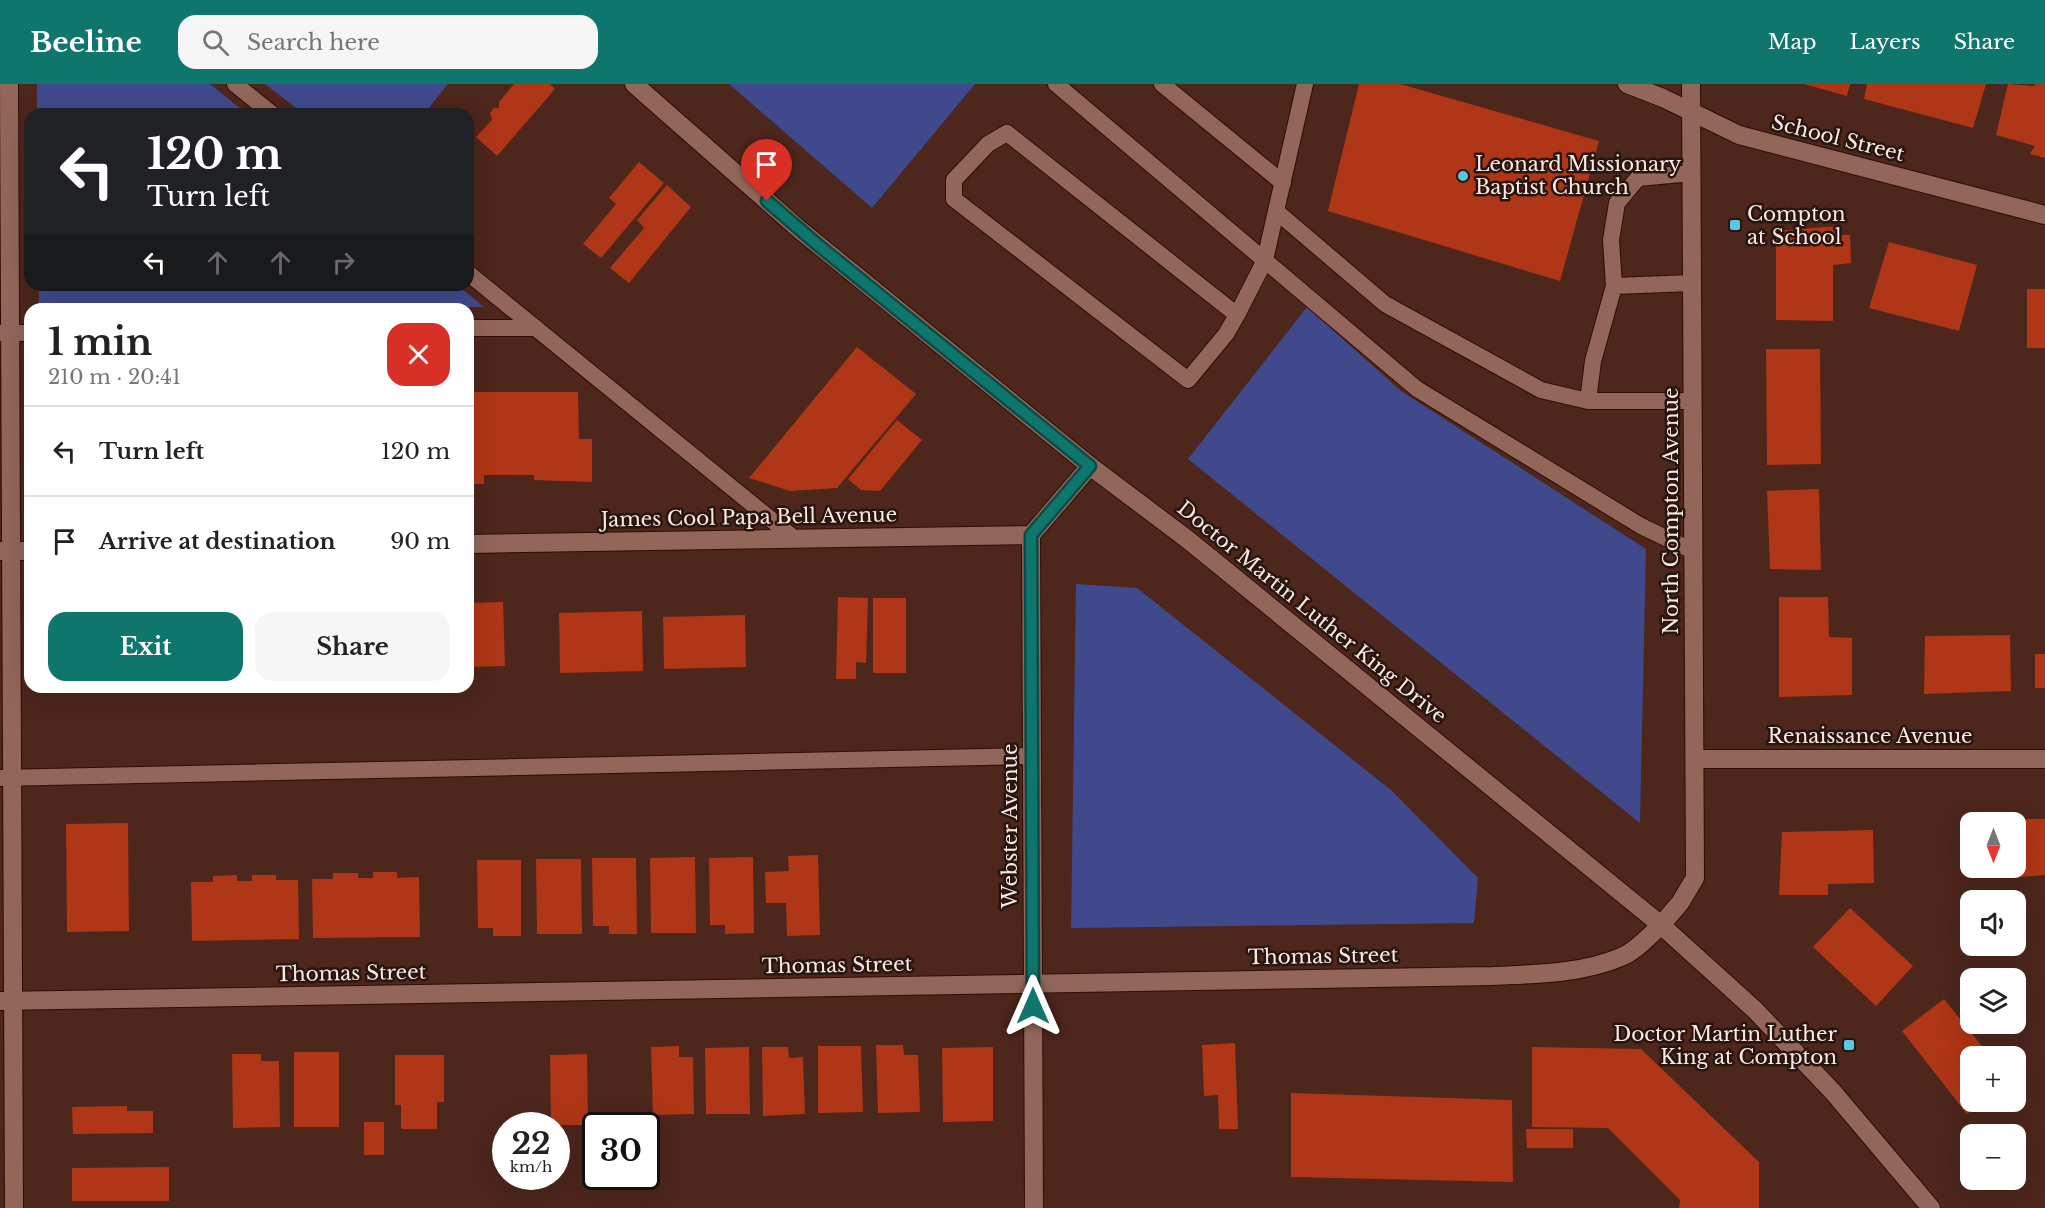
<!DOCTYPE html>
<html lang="en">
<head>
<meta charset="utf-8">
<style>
	:root { --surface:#fff; --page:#f6f6f6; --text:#222; --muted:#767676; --line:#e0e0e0; --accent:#0f766e }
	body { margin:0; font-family:"Libre Baskerville",serif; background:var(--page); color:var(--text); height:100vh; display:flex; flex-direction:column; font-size:22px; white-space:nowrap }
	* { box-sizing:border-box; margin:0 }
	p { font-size:20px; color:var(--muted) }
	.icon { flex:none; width:33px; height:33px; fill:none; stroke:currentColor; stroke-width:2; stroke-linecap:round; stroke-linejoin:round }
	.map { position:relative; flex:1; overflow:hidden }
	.sheet { position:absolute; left:24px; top:219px; width:450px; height:390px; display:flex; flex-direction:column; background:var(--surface); border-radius:18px; box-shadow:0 6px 24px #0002 }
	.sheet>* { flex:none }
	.banner { position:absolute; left:24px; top:24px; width:450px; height:183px; border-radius:18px; box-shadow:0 6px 24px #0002; background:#202124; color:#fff; overflow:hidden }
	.needle { width:39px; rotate:180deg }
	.buttons { position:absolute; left:1960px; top:728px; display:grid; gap:12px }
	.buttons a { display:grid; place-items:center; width:66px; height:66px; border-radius:12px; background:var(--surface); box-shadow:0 6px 24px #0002; font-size:30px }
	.speed { position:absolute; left:492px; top:1028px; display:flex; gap:12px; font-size:30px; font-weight:700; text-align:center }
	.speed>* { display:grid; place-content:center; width:78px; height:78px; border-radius:50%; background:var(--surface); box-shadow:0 6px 24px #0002; line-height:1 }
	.speed small { font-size:15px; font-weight:400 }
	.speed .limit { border:3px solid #111; border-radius:9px; background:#fff; color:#111 }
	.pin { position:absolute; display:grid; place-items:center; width:51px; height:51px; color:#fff; margin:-62px -26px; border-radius:50% 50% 50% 0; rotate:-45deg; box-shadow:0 0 6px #0007 }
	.pin .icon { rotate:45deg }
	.me { position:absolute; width:66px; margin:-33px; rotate:0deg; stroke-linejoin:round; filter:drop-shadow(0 0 4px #0008) }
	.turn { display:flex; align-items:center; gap:21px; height:126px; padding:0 24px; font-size:27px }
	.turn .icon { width:78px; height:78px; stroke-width:2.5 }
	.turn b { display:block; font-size:42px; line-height:51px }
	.lanes { display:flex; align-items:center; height:57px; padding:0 24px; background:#0003; justify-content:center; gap:30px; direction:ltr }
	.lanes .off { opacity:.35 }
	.round { display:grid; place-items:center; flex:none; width:63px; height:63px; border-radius:18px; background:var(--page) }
	.overview { display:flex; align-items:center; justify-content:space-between; height:102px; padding:0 24px }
	h1 { font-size:36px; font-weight:700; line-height:45px }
	.primary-button { display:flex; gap:12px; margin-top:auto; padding:12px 24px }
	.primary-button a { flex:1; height:69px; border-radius:18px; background:var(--accent); color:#fff; font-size:24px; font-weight:700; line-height:69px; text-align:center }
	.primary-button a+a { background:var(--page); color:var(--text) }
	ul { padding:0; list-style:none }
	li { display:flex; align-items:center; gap:18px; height:90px; padding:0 24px; border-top:2px solid var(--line) }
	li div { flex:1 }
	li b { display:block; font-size:22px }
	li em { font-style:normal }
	header { display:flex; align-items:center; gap:36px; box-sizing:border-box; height:84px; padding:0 30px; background:var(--accent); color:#fff }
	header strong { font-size:28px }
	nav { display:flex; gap:33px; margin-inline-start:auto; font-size:21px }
	.search { width:420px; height:54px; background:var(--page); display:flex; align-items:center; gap:15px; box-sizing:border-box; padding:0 21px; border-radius:18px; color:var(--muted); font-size:22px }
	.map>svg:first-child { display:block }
	.green { fill:#40498c }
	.building { fill:#af3616 }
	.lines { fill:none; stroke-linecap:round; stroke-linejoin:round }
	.lane-casing { stroke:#310d05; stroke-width:18 }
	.street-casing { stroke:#310d05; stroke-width:20 }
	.secondary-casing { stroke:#310d05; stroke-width:20 }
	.lane { stroke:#93665a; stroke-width:16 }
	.street { stroke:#93665a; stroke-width:18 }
	.secondary { stroke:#93665a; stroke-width:18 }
	.route-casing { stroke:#0a4d48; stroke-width:15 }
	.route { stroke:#0f766e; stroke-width:10 }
	.poi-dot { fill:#57c9e3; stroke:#271510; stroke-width:2 }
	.labels { text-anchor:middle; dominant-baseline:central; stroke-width:5; stroke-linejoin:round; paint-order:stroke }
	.street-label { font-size:20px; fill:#fde7e1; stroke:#271510 }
	.poi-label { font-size:20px; fill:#fde7e1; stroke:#271510; text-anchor:start }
</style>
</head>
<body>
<header>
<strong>Beeline</strong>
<div class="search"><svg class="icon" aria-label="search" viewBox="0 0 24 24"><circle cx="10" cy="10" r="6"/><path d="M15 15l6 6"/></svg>Search here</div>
<nav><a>Map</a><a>Layers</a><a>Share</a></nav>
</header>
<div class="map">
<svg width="2045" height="1124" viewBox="0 0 2045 1124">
	<rect width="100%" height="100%" fill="#4d261c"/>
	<path class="green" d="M37 0H210L247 30H37Z
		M265 0H448L424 30H304Z
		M729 0H975L872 124Z
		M39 201H457L484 223 39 225Z
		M1307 223 1401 307 1646 465 1640 739 1188 375Z
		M1076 500 1137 504 1391 706 1478 794 1474 839 1071 844Z"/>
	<path class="building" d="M514 0H550L555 5 497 72 476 53 492 36 490 29 494 24H499V18Z
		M1359 0H1400L1599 57 1560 197 1328 127Z
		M1804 0H1850L1847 12Z
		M1867 0H1986L1973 44 1864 15Z
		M2008 0 2035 2V0H2045V74L2030 70 2035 62 1996 51Z
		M639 78 664 99 601 174 583 160 616 120 609 114Z
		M667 101 691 123 629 199 610 184 644 144 637 136Z
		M1838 142V151H1850L1851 179 1833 181V237L1776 236V147Z
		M1889 158 1977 181 1959 247 1869 224Z
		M2027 205H2045V264H2027Z
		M857 263 916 310 837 404 790 407 749 394Z
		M1766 265H1820L1821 380 1767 381Z
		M468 308H578L579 355H592V398L534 396V391H484V400H468Z
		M897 336 922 356 880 407 861 406 848 395Z
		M1819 405 1821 486 1770 485 1767 407Z
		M838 513 868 514 866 579 856 578V595H836Z
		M1779 513H1828L1829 553 1852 554V611L1779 613Z
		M873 514H906V589H873Z
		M503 518 505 582 468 583V519Z
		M642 527 643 587 560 589 559 529Z
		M745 531 746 583 664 585 663 533Z
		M2010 551 2011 607 1924 610 1925 552Z
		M2035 570H2045V604H2035Z
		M2019 735H2045V791L2020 793Z
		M128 739 129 847 67 848 66 740Z
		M1873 746 1874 799 1828 800V811H1779L1782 748Z
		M818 771 820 851 787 852 786 819H766L765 788 789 787 788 772Z
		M695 773 696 849H651L650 774Z
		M753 773 754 849 725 850V841H710L709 774Z
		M592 774H636L637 850H609V842H593Z
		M536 775H581L582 850H537Z
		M477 776H521V852H493V844H478Z
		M373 788H397V794L419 793 420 853 313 854 312 795H333V789H358V794H373Z
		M237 791V797H252V791H276V796H298L299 855 192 857 191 798H213V792Z
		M1850 824 1913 882 1876 922 1813 863Z
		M1944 915 1990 972H1971V1017H1983L1967 1030 1902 947Z
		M1235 959 1238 1045H1219L1218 1011 1204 1012 1202 961Z
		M876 961H903L904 971H918L920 1028 878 1029Z
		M679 962V973H693L694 1030 653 1031 651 963Z
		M818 962H861L863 1028 818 1029Z
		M749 963 750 1030H706L705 964Z
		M762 963H788L789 974 803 973 805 1030 763 1032Z
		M993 963V1037L943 1038 942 964Z
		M1532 963 1641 965 1759 1078V1124H1679L1680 1116 1608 1044 1532 1043Z
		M294 968H339V1043H294Z
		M232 970H261V977H279L280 1043 233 1044Z
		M587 970 588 1041H551L550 971Z
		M395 971H444V1018H437V1045H401V1021H395Z
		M1291 1009 1512 1016 1513 1098 1291 1093Z
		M127 1022V1027H153V1049L73 1050 72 1023Z
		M364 1038H384V1071H364Z
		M1526 1045H1573V1064H1527Z
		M169 1083V1117H72V1084Z"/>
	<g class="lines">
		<g class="lane-casing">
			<path id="lane" d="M235 0 272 30
				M1056 0 1417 305 1641 442 1693 467
				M1162 0 1283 99
				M1305 0 1276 127 1385 220 1541 306 1588 317
				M468 189 795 455
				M1692 199 1614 202 1593 277 1588 317H1693
				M1614 202 1611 156 1617 119 1638 94 1692 89
				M1237 231 1007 49 988 60 954 96V115L1188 296 1226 250 1237 231 1265 176 1276 127
				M468 244H536
				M0 249H30
				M0 694 1032 672"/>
		</g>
		<g class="street-casing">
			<path id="street" d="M9 0 14 1124
				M1627 0 1663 14 1739 51 2045 131
				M468 460 1031 451
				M0 467H30
				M1695 675H2045
				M0 917 1493 892C1535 890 1581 890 1621 873 1636 867 1649 852 1661 841
				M1034 1124 1031 451 1090 382"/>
		</g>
		<g class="secondary-casing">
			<path id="secondary" d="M634 0 800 146 1090 382 1187 455 1661 841 1755 926 1833 1008 1931 1124
				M1661 841 1680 819 1695 794 1691 0"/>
		</g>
		<use href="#lane" class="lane"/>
		<use href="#street" class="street"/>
		<use href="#secondary" class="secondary"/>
	</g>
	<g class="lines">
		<g class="route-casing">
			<path id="route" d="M767 117 818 161 1090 382 1031 451 1033 922"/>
		</g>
		<use href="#route" class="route"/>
	</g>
	<g class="poi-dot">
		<circle cx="1463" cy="92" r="6"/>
		<rect x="1729" y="135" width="12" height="12" rx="3"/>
		<rect x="1843" y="955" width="12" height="12" rx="3"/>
	</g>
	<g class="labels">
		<g class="street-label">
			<text transform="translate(1838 54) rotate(14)">School Street</text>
			<text transform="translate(1671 427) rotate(-90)">North Compton Avenue</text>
			<text transform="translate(749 433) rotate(-1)">James Cool Papa Bell Avenue</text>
			<text transform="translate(1312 528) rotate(39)">Doctor Martin Luther King Drive</text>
			<text x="1870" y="652">Renaissance Avenue</text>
			<text transform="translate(1010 742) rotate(-90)">Webster Avenue</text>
			<text transform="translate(1323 872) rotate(-1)">Thomas Street</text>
			<text transform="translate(837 881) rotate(-1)">Thomas Street</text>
			<text transform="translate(351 889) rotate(-1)">Thomas Street</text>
		</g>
		<g class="poi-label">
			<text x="1475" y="80">Leonard Missionary<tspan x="1475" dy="23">Baptist Church</tspan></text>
			<text x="1747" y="130">Compton<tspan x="1747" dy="23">at School</tspan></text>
			<text x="1837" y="950" text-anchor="end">Doctor Martin Luther<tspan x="1837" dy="23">King at Compton</tspan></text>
		</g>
	</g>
</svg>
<div class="buttons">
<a><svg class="needle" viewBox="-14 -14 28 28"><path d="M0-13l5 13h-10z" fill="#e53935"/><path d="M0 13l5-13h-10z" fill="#767676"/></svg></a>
<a><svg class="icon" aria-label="sound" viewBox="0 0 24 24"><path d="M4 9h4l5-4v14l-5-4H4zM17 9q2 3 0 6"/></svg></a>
<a><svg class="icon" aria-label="layers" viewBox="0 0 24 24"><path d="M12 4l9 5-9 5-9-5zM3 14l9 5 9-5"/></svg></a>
<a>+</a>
<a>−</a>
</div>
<div class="speed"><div>22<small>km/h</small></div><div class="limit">30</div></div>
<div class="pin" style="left:767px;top:117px;background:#d93025"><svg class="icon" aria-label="arrive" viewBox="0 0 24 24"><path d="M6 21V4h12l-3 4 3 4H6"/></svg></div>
<svg class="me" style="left:1033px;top:922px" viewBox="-20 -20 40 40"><path d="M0-17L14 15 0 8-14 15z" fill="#0f766e" stroke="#fff" stroke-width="4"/></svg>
<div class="banner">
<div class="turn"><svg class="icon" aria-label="left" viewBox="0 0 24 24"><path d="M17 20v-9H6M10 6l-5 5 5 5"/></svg><div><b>120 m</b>Turn left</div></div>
<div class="lanes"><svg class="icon" aria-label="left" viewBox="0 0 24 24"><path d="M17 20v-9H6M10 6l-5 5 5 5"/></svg><svg class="icon off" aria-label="ahead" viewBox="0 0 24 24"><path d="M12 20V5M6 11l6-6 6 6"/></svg><svg class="icon off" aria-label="ahead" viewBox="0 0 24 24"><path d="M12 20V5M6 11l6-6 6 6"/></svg><svg class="icon off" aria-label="right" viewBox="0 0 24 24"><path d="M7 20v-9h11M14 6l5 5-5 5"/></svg></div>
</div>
<section class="sheet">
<div class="overview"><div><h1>1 min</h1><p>210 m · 20:41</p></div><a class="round" style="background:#d93025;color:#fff"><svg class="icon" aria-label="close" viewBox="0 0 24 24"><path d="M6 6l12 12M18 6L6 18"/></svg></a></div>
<ul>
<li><svg class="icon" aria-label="left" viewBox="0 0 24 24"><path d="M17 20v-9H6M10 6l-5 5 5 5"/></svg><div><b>Turn left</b></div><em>120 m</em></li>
<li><svg class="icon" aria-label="arrive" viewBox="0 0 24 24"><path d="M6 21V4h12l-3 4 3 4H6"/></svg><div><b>Arrive at destination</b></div><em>90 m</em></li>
</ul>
<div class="primary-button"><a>Exit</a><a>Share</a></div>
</section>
</div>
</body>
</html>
